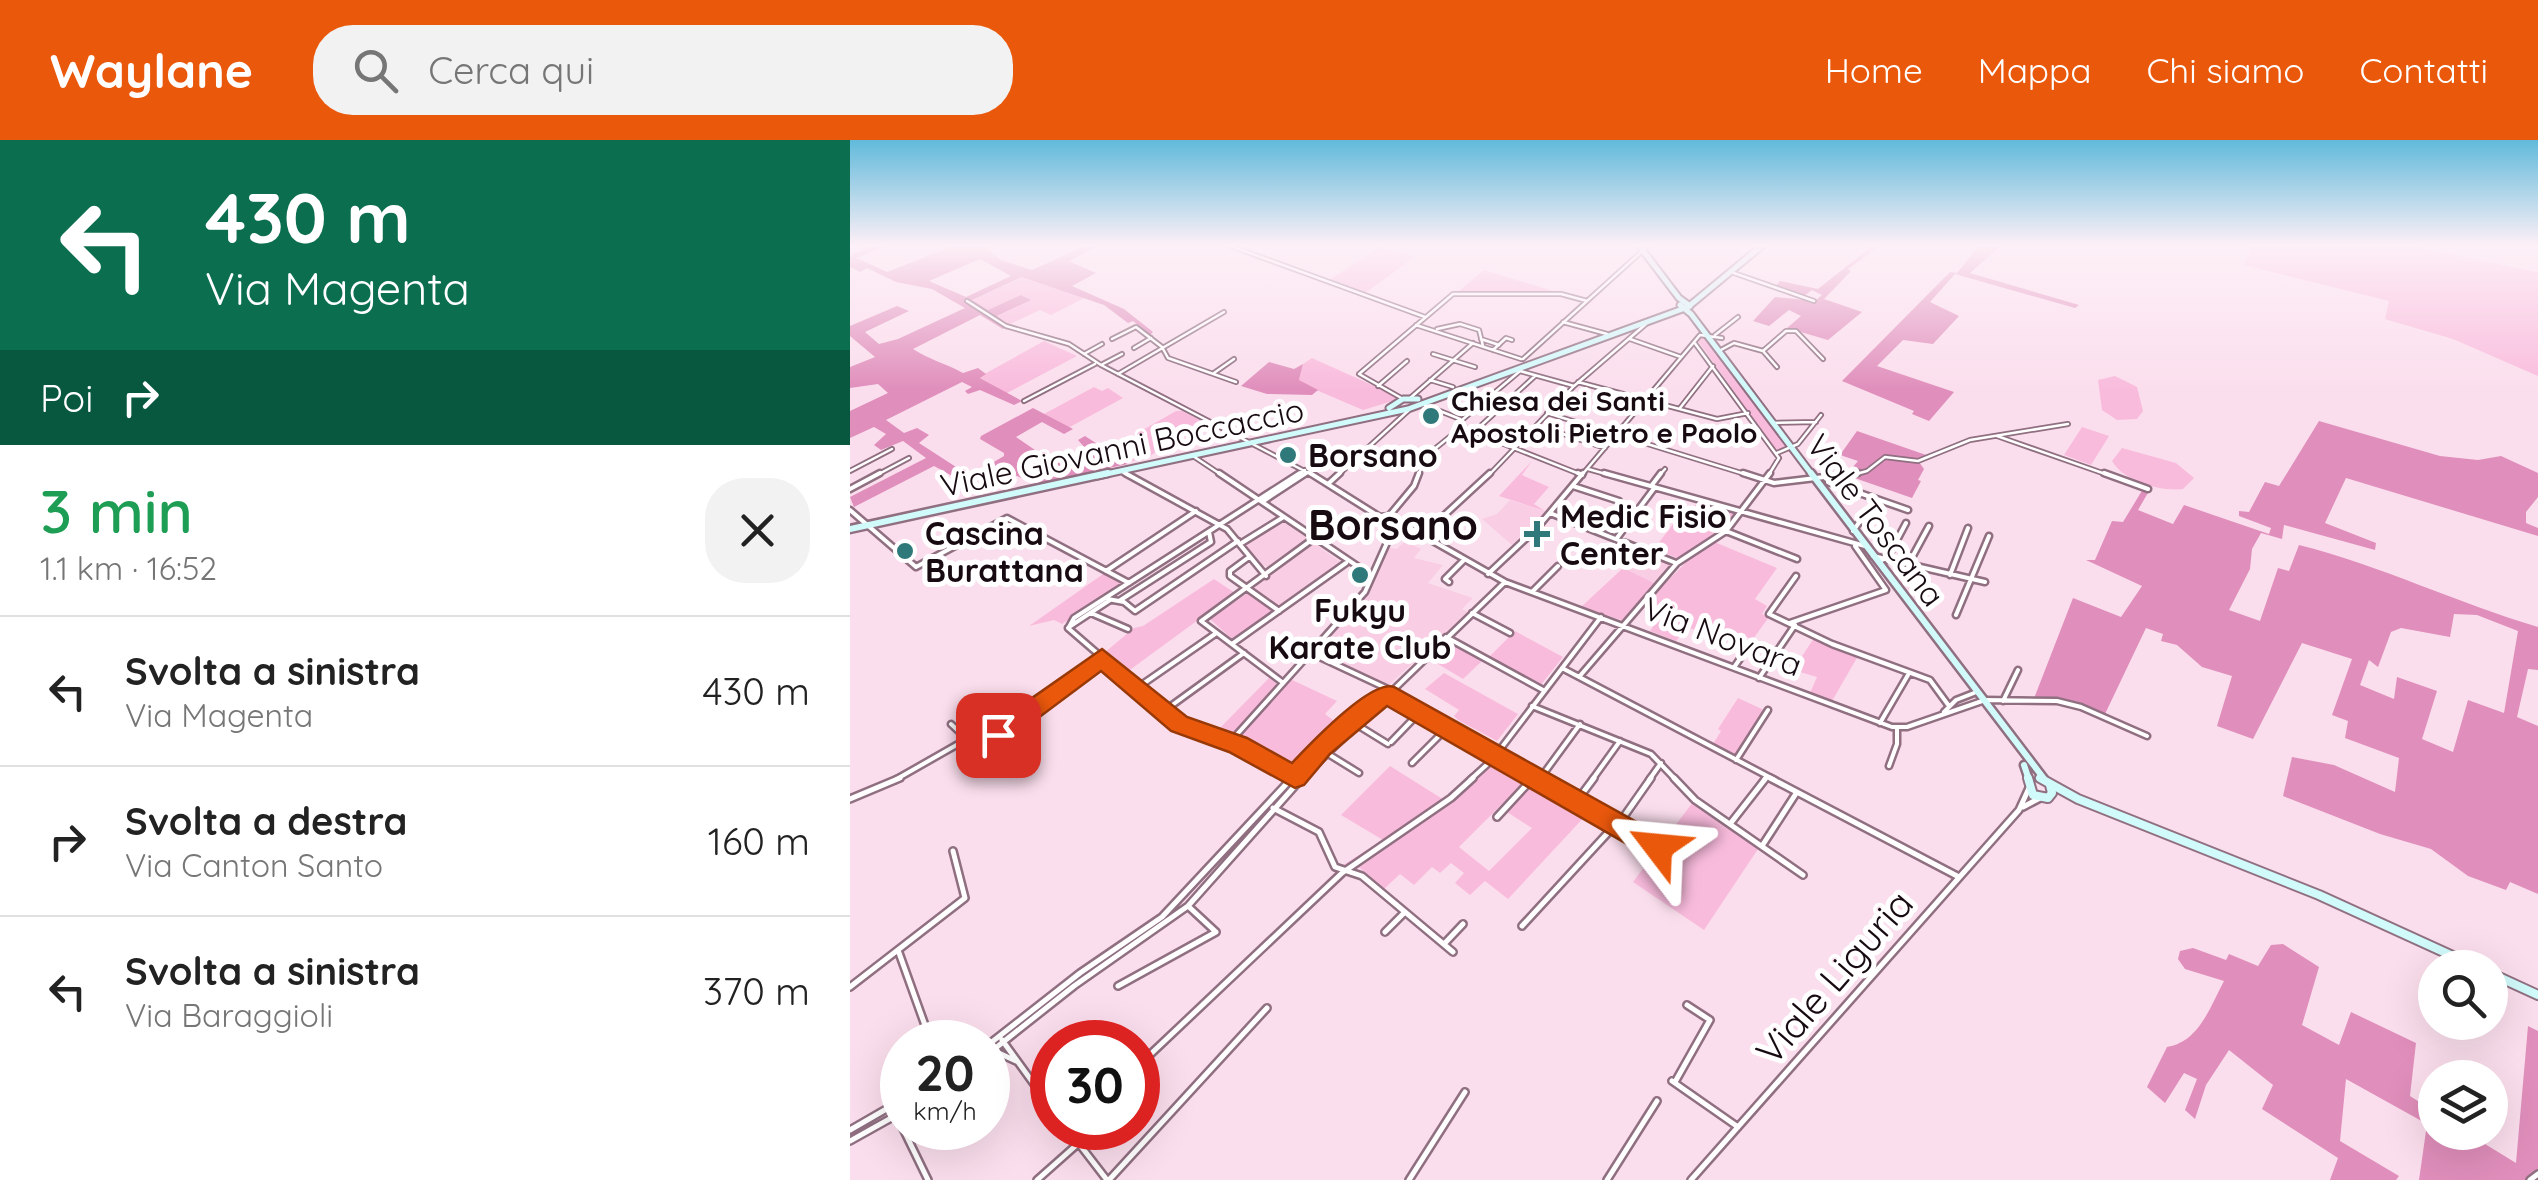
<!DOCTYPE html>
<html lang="it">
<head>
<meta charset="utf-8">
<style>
	:root { --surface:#fff; --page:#f2f2f2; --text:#222; --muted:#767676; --line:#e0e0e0; --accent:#ea580c }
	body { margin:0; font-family:Quicksand,sans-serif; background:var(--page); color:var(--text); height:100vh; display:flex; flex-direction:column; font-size:38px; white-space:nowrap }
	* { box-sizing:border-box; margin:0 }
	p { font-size:32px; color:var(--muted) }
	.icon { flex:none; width:55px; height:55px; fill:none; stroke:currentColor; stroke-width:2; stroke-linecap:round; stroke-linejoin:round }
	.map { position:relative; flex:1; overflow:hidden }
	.sheet { display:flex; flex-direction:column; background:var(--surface); width:850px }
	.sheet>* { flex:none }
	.guide { background:#0b6e4f; color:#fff; overflow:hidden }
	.fabs { position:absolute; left:1568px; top:810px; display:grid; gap:20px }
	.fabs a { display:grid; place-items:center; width:90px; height:90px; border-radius:50%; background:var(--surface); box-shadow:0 10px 40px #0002; font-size:50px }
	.speed { position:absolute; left:30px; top:880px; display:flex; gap:20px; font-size:50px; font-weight:700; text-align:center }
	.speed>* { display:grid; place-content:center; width:130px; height:130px; border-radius:50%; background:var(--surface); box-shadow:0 10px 40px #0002; line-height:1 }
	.speed small { font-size:25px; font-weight:400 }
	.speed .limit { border:15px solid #d22; background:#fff; color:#111 }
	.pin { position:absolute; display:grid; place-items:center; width:85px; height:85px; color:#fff; margin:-42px; border-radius:20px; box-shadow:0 5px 15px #0006 }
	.me { position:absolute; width:110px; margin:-55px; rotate:299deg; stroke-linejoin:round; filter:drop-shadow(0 0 8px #0008) }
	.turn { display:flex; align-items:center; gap:35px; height:210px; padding:0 40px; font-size:45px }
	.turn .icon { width:130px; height:130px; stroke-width:2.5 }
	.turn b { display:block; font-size:70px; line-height:85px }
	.then { display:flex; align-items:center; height:95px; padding:0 40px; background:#0003; gap:20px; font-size:38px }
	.round { display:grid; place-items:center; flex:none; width:105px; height:105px; border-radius:40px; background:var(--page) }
	.overview { display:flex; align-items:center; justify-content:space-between; height:170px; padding:0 40px }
	h1 { font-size:60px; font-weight:600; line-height:75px; color:#1e9e55 }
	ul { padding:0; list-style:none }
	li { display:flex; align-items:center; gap:30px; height:150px; padding:0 40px; border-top:2px solid var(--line) }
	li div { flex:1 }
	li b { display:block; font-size:38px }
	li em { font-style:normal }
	header { display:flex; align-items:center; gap:60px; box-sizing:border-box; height:140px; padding:0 50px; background:var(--accent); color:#fff }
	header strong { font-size:48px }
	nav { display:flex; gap:55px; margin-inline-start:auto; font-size:35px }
	.search { width:700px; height:90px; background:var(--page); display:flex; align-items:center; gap:25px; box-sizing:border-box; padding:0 35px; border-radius:40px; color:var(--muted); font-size:38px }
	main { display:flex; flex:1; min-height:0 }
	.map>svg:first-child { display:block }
	.built { fill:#f9cde3 }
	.green { fill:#f9bbdc }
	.forest { fill:#e08ebb; fill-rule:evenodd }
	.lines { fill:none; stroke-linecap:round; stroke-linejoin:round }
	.street-far2-casing { stroke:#8f6f80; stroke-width:6 }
	.street-far1-casing { stroke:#8f6f80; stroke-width:9 }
	.street-casing { stroke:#8f6f80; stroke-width:10 }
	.secondary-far2-casing { stroke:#8f6f80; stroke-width:9 }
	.secondary-far1-casing { stroke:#8f6f80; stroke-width:11 }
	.secondary-casing { stroke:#8f6f80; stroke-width:12 }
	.street-far2 { stroke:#fff; stroke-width:2.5 }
	.street-far1 { stroke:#fff; stroke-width:4 }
	.street { stroke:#fff; stroke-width:5 }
	.secondary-far2 { stroke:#d1fafb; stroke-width:5 }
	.secondary-far1 { stroke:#d1fafb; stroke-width:6 }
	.secondary { stroke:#d1fafb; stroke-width:8 }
	.route { fill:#ea580c; stroke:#983908; stroke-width:2.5 }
	.poi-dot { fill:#30797b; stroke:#fff; stroke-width:4 }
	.labels { text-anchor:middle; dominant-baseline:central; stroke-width:10; stroke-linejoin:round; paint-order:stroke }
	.far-poi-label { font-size:28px; font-weight:bold; fill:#170b11; stroke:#fff; text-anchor:start }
	.street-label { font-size:32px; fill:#170b11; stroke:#fff }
	.poi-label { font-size:32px; font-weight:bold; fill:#170b11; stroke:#fff; text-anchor:start }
	.near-street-label { font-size:38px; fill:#170b11; stroke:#fff }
	.district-label { font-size:42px; font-weight:bold; fill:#170b11; stroke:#fff }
</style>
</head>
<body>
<header>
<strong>Waylane</strong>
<div class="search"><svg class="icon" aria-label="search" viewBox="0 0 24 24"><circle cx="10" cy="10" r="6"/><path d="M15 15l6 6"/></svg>Cerca qui</div>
<nav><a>Home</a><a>Mappa</a><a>Chi siamo</a><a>Contatti</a></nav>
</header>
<main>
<section class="sheet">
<div class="guide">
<div class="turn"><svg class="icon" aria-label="left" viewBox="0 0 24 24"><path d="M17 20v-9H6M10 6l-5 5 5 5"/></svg><div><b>430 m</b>Via Magenta</div></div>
<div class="then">Poi<svg class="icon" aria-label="right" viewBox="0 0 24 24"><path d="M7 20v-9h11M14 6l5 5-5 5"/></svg></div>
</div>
<div class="overview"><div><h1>3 min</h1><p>1.1 km · 16:52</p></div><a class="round"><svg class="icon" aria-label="close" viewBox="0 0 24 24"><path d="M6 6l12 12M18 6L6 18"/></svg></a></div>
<ul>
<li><svg class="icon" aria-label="left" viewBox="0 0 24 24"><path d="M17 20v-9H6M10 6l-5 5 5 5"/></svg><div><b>Svolta a sinistra</b><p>Via Magenta</p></div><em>430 m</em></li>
<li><svg class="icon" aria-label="right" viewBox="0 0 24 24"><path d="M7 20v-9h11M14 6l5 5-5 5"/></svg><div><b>Svolta a destra</b><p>Via Canton Santo</p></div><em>160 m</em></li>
<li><svg class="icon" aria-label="left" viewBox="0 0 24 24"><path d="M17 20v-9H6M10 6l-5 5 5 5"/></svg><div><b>Svolta a sinistra</b><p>Via Baraggioli</p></div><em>370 m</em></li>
</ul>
</section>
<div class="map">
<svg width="1688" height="1040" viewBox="0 0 1688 1040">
	<rect width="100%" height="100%" fill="#fbdeed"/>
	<path class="built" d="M660 360 697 372 662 405 632 379 647 374Z
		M432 380 459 398 420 428 410 424 395 404Z
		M555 401 571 409 564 418 593 425 578 443 623 458 612 469 618 472 539 545 464 512 518 452 538 408 547 409Z
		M462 402 492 423 430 467 403 448Z
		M783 411 793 412 822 426 806 444 769 427Z"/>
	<path class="green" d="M1394 104H1549L1688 132V236L1603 199 1535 179 1539 161 1394 125 1401 109Z
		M530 107 565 117 515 153 479 140Z
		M634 130 706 152 609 151Z
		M173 137 236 157 201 175 190 170 158 185 146 177 180 160 171 155 138 170 120 161Z
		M853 194 937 307 936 310H926L848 201Z
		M194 201 227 216 157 253 129 237Z
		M462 218 544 255 546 260 513 270 452 244 449 240 453 224Z
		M1265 236 1287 247 1293 271 1287 279 1267 280 1252 270 1248 240Z
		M244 247 252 251 258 248 273 258 218 288 194 274Z
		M326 271H332L355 283 298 317 278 322 258 310Z
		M1232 287 1259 296 1241 325 1214 315Z
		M1272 308 1326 323 1344 338 1333 349C1311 352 1273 341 1262 321Z
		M682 321 672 335 699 347 684 364 695 371 649 356Z
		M847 363 889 374C871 392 849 402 830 419L804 409 829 376 836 378Z
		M862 401 927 428 905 459 917 466 912 474 919 477 903 499 856 485 850 492 837 487 826 501 800 491 807 481 800 477 808 468 797 462 852 406Z
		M773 428 806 444 774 481 731 467Z
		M256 432 275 443 212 484 204 480 179 486Z
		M364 439 385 453 277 532 254 513 284 488 293 486Z
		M398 453 424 471 383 500 360 479Z
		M665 491 713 517 690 546 638 518Z
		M964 498 1008 516 982 561 960 553 967 537 943 530Z
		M598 500 633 520 613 539 578 518Z
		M594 533 668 574 647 601 608 580 604 576 609 570 575 549Z
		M419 538 428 545 380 598 366 592Z
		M440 539 487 561 475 574 488 584 452 622 438 627 388 599Z
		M888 558 914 570 885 616 863 604 871 591 868 589Z
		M644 621 677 639 609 707 639 731 682 688 657 672 683 643 738 673 658 759 635 741 620 755 605 743 614 733 601 723 590 733 582 727 564 745 550 734 534 749 510 728 490 727 533 700 491 675 540 626 599 663Z
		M843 662 908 709 854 790 783 742Z"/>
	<path class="forest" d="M28 104H40L7 118 37 132 108 104H146L137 109 151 120 182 130 240 104H252L219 121 246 133 222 146 274 169 303 192 300 195 283 181 278 183 254 165 172 137 122 160 138 170 171 155 181 160 147 176 158 185 153 189 130 175 63 209C80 220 95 223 113 233L128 228 136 234 130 238 172 261 164 265 130 250 118 254 115 251 122 247 112 242 36 280 54 293 67 288 79 295 69 303 120 336 154 316V313L130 299 131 296 183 268 223 289 214 294 192 282 166 297 204 323 235 308 228 300 235 296 278 324 184 344 150 328 117 344 84 326 4 367 0 357 76 318 53 301 31 310 24 305 36 294 24 287 0 298V271L38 253 28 244 0 248V227L25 217 0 196V186L47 166 59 171 15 192 29 204 48 199 115 168 82 149 46 142 17 128 10 132 0 127V115ZM130 119 161 136 116 157 79 141Z
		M1130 104H1153L1120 133 1229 165 1225 168 1105 134 1080 162 1109 176 1083 204 1053 200 1027 226 1104 252 1079 281 1062 274 1064 271 992 241 1100 132 1107 133Z
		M1021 107 1026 109 998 129 1001 131 974 159 1012 172 978 200 937 188 951 176 939 170 919 186 903 181 925 157 965 161 972 155 962 150 954 156 926 146 930 141 968 149Z
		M419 222 444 229 453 224 449 240 468 250 462 255 417 254 391 246Z
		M1469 281 1590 316 1628 320 1651 316 1688 333V357L1676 372V383L1688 388V396L1496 338 1475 383 1526 403 1525 410 1434 385 1432 399 1411 393 1402 409 1400 429 1379 470 1410 481 1428 428 1439 431 1449 405C1532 426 1607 463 1688 487V530L1678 529 1667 577 1688 586V754L1660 742 1656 750 1618 736 1581 709 1530 694 1433 656 1442 617 1484 625 1545 652 1549 618 1495 598 1498 581 1482 575 1502 519 1452 503 1403 599 1367 586 1382 536 1352 527 1327 505 1311 501 1313 494 1296 488 1255 574 1222 561H1183L1223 458 1271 477 1292 446 1236 420H1245L1262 381 1273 382 1293 349 1299 351 1288 370 1323 384 1334 365 1419 394 1421 388 1389 376V371L1399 372 1415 342 1429 346ZM1604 474 1627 475 1668 491 1654 573 1618 560 1603 612 1572 599 1587 551 1547 537 1544 559 1510 545 1519 520 1528 527 1541 492 1551 488 1600 497Z
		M1007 291 1079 316 1069 322 1074 329 1068 340 1071 341 1062 358 996 335 1008 321 990 315Z
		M1433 804 1469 827 1452 885 1489 905 1501 872 1566 903 1560 956 1585 972V992L1617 993 1666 1023 1678 886 1688 891V1040H1569L1577 984 1496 939 1490 1001 1549 1036 1546 1040H1480L1488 1018 1412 969 1423 945 1379 910 1356 945 1345 979 1335 970 1347 939 1334 933 1315 963 1297 947 1317 907C1349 902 1360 867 1374 841L1335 829 1328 819 1330 811 1343 808 1376 820 1379 814 1408 826 1421 805Z"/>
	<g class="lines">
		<g class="street-far2-casing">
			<path id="street-far2" d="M375 104 575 177
				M881 132 964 161
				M117 161 156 186 219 204 251 225 464 336
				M713 182 757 194
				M566 185 671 219
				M587 189 610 184 629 190 633 206
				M865 195 888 177
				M262 199 286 187 312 207 318 218 386 242
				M631 199 649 205
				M780 199 831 217
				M844 202 929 318
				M284 208 301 198
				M643 210 656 198 662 200
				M869 211 884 203 913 211 927 227
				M913 211 936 191H946L973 219
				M234 214 252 204
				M583 214 625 227
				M673 219 800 104
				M251 225 272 214
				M670 231 724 246
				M364 233 384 219
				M268 234 374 172
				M580 240 603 247
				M728 242 867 279 898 273
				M528 246 557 221
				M553 259 509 234 603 154H711L737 161
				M559 259 623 203
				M174 261 245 224
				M575 265 610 279 616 289
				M830 268 863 226
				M697 273 901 336
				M612 280 670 231
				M922 283 966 282
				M609 285 608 290 616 289 732 335
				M624 292 685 236
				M713 294 755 308
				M1147 296 1261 336
				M927 313 948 304 971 275
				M343 316 373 336
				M738 329 763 336
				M0 331 42 309
				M272 332 279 336
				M25 336 59 318
				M446 336 455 330
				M452 336 458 332
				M487 336 559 270
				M568 336 576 316 608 290
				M638 336 724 246 796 184
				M731 336 850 195 872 198
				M809 336 815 329
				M918 336 929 318
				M999 336 1017 331 1035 317 1068 321 1120 300 1218 284"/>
		</g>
		<g class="street-far1-casing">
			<path id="street-far1" d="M275 333 377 389 416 436
				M369 333 522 436
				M460 333 530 377 539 376
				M728 333 732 335
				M754 333 1015 406
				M893 333 924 343 1008 333
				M1254 333 1298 349
				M978 342 1058 370
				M478 344 490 333
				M802 345 811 333
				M723 346 769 361
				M0 349 30 333
				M412 362 456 333
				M0 370 66 427 157 378 279 443
				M700 373 826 423
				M539 376 655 442 1042 587H1057L1135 560 1207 561 1231 567 1297 596
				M539 376 564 346 569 333
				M876 391 947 419
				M1003 391 1018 370
				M574 394 640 333
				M767 398 805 347
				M390 404 432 378
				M1023 416 1135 442
				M399 417 380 431V436L429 471
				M1028 422 1038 417 1056 383
				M1059 423 1079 386
				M256 431 346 371
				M638 434 687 388 733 333
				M1100 435 1118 388
				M946 436 919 474 982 504 1080 540 1099 566
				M599 442 595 439 614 420
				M683 451 708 426
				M258 459 274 462 285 471 388 401
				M269 461 361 402 359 392
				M241 473 278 489
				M622 473 660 493
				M1106 475 1139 396
				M940 483 1036 450 1005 406
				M219 487 224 478 450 333
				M219 487 260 460
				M218 488 328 583 391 606 445 637
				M596 497 693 550
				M430 500 454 518
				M382 504 496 423
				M461 513 538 549
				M885 526 896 510
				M712 528 925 640
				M729 537 827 423 876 391 920 333
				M909 538 945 485
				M432 542 351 481 463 399
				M287 548 365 494
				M535 554 689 640
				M1153 561 1168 530
				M682 566 801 614 826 640
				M314 571 394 513
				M1094 572 1106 560 1124 553
				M504 583 538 604
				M1030 583 1058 535
				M101 584 117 599
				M381 601 515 452 540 396 553 383
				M541 602 569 573
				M475 612 509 633
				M886 620 918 570
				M562 623 594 591
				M1039 626 1047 604V588
				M45 640 117 599 129 602 144 597 251 518
				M440 640 489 594
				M450 640 655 442
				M620 640 642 620 751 477
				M689 640 730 584
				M742 640 770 601
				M799 640 811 623
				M914 640 917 636"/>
		</g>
		<g class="street-casing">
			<path id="street" d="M684 638 808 707
				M824 638 845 660 953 735
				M920 638 1109 737
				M688 641 690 638
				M0 659 50 638
				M726 662 744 638
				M1173 667 1190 658
				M423 668 469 692 485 727 512 736 603 812
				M647 677 683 638
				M880 684 916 638
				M768 685 801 638
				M912 706 947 652
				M672 786 766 684
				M535 792 555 772
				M595 803 613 784
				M48 810 81 902
				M268 846 366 792 338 766
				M0 847 115 758 103 711
				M152 900 202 969
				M139 904 140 909 166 921
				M138 905 230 833 312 777 442 638
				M138 914 224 846 338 766 452 638
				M288 926 492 733 601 658 623 638
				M822 941 888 987
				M825 942 860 880 837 865
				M42 966 78 1040
				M217 988 257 1040
				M0 990 52 960
				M0 1001 52 972
				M187 1040 231 1001 237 988
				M259 1040 417 868
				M559 1040 615 952
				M757 1040 807 961
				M841 1040 1169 670 1179 648
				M1680 1040 1688 1034"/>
		</g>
		<g class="secondary-far2-casing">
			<path id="secondary-far2" d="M788 104 829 158 840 166
				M830 165 841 174 963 336
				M539 268 553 259H568
				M247 336 558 269 838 167 914 104"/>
		</g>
		<g class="secondary-far1-casing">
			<path id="secondary-far1" d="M961 333 1195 640
				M0 389 258 333
				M1174 625 1179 640"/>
		</g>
		<g class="secondary-casing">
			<path id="secondary" d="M1178 638 1183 655 1198 658 1202 653 1200 645
				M1190 638 1228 659 1469 755 1629 828
				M1640 833 1688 855"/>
		</g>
		<use href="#street-far2" class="street-far2"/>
		<use href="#street-far1" class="street-far1"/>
		<use href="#street" class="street"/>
		<use href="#secondary-far2" class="secondary-far2"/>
		<use href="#secondary-far1" class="secondary-far1"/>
		<use href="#secondary" class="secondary"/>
	</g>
	<linearGradient id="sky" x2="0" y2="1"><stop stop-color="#61badb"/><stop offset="0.42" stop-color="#fdf0f7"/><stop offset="1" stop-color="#fdf0f7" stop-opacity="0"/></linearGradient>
	<rect width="1688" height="250" fill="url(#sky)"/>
	<path class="route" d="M252 509 337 577 397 598 442 623C459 605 521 539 544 547L817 699 821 707 817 716 808 719 798 716 537 566 480 614 454 645 445 648 379 612 321 591 251 531 156 602H139L135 595 139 588Z"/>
	<g class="poi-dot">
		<circle cx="581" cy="276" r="10"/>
		<circle cx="438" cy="315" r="10"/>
		<path d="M682 379h10v10h10v10h-10v10h-10v-10h-10v-10h10z"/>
		<circle cx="55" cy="411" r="10"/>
		<circle cx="510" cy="435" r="10"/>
	</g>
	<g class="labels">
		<g class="far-poi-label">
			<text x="601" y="260">Chiesa dei Santi<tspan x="601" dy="32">Apostoli Pietro e Paolo</tspan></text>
		</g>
		<g class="street-label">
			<text transform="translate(272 307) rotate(-12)">Viale Giovanni Boccaccio</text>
			<text transform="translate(1026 380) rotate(53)">Viale Toscana</text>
			<text transform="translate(873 496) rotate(21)">Via Novara</text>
		</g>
		<g class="poi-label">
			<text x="458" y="315">Borsano</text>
			<text x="710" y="376">Medic Fisio<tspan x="710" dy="37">Center</tspan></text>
			<text x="75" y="393">Cascina<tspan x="75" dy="37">Burattana</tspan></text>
			<text x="510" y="470" text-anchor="middle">Fukyu<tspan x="510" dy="37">Karate Club</tspan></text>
		</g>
		<g class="near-street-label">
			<text transform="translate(984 837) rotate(-49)">Viale Liguria</text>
		</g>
		<g class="district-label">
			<text x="543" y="384">Borsano</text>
		</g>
	</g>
</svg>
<div class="fabs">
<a><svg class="icon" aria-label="search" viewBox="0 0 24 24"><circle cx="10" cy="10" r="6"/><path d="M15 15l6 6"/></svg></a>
<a><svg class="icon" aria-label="layers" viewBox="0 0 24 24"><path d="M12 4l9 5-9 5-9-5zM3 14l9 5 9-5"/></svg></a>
</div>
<div class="speed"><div>20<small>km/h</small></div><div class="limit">30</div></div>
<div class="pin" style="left:148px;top:595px;background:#d93025"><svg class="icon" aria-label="arrive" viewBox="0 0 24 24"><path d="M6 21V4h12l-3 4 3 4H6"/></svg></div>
<svg class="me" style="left:808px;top:707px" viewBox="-20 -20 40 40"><path d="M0-17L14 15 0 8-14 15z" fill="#ea580c" stroke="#fff" stroke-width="4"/></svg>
</div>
</main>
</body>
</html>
